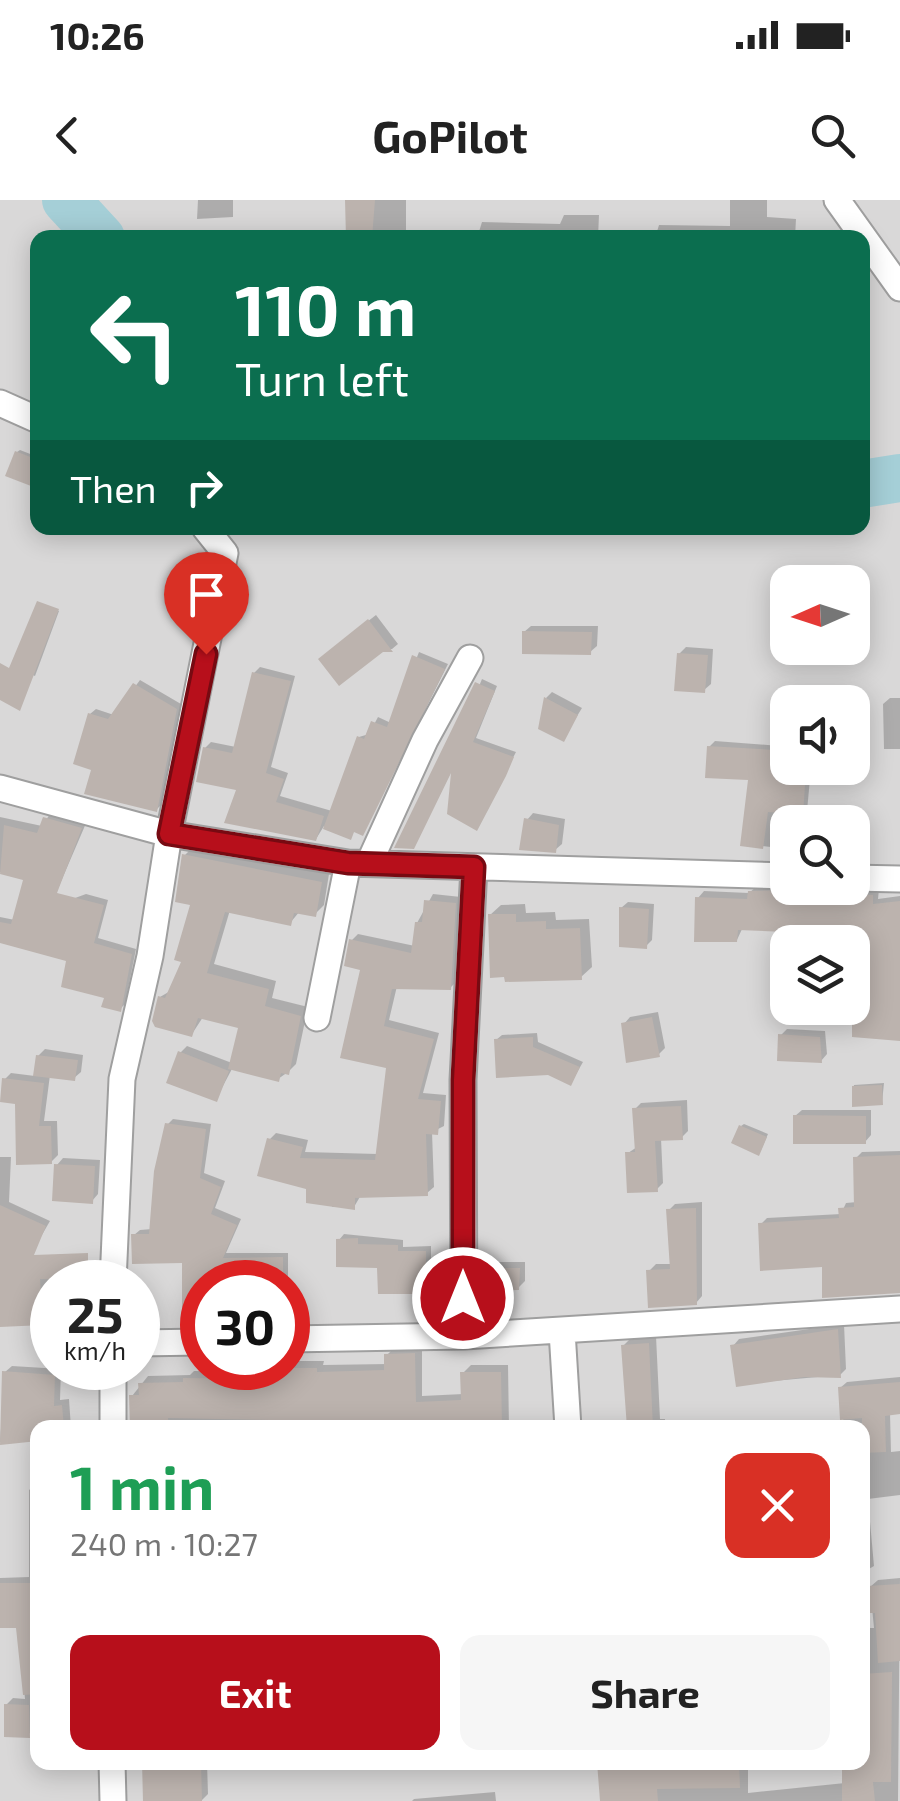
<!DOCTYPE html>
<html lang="en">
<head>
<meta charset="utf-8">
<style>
	:root { --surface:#fff; --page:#f6f6f6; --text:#222; --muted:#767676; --accent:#b70f1b }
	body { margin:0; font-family:"Exo 2",sans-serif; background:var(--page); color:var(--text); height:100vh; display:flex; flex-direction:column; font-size:38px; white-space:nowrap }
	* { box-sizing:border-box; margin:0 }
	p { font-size:32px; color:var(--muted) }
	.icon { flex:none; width:55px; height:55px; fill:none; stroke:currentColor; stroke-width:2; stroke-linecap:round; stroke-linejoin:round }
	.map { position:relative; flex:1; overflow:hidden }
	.sheet { position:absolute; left:30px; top:1220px; width:840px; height:350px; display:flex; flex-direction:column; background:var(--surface); border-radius:20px; box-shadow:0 5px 25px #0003 }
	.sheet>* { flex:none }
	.guide { position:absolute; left:30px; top:30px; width:840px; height:305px; border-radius:20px; box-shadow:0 5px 25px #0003; background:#0b6e4f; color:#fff; overflow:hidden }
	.needle { width:65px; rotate:267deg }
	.buttons { position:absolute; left:770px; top:365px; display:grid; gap:20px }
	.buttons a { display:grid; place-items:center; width:100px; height:100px; border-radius:20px; background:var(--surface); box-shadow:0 5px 25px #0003; font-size:50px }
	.speed { position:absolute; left:30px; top:1060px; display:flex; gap:20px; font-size:50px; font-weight:700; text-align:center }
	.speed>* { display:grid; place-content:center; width:130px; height:130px; border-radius:50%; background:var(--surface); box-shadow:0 5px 25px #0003; line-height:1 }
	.speed small { font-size:25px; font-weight:400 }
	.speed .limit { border:15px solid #d22; background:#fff; color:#111 }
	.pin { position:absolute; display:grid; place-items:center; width:85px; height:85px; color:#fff; margin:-102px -42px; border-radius:50% 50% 50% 0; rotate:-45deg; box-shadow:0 0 10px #0007 }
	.pin .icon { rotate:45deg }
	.me { position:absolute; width:110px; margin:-55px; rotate:0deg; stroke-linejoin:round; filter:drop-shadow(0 0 8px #0008) }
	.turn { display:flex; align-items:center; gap:35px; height:210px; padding:0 40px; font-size:45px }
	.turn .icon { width:130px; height:130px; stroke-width:2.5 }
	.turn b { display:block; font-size:70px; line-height:85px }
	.then { display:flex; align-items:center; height:95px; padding:0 40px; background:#0003; gap:20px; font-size:38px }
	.round { display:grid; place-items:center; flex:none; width:105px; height:105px; border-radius:20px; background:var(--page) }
	.overview { display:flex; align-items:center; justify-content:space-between; height:170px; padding:0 40px }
	h1 { font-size:60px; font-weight:700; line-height:75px; color:#1e9e55 }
	.primary-button { display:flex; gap:20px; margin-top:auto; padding:20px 40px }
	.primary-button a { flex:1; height:115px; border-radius:20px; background:var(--accent); color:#fff; font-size:40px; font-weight:700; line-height:115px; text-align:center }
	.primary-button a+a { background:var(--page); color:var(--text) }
	.status { display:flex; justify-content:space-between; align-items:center; height:70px; padding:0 50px; background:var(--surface); direction:ltr }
	.status svg { height:28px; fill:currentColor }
	header { display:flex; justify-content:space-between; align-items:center; height:130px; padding:0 40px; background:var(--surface); font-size:45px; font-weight:700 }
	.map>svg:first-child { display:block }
	.residential { fill:#d9d8d8; fill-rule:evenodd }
	.shadow { fill:#0003 }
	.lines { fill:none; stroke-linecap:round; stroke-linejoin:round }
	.river { stroke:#a5cfd7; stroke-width:48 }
	.building { fill:#bcb3ae }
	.minor-casing { stroke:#9f9f9f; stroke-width:29 }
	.minor { stroke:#fff; stroke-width:25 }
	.route-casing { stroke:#770a12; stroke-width:25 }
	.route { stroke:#b70f1b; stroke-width:18 }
</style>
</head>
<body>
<div class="status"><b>10:26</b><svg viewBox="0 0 49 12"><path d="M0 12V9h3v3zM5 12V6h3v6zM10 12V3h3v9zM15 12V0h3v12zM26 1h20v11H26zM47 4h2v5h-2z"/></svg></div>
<header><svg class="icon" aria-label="back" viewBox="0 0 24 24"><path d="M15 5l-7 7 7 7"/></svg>GoPilot<svg class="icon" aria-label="search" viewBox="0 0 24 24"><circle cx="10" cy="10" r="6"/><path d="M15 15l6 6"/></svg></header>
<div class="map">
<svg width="900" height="1601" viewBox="0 0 900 1601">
	<rect width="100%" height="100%" fill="#ece8e1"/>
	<path class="residential" d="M0 0H900V1601H0ZM38 38H862V328H38ZM788 382H852V448H788ZM788 502H852V568H788ZM788 622H852V688H788ZM788 742H852V808H788ZM52 1082H138V1168H52ZM202 1082H288V1168H202ZM38 1228H862V1562H38Z"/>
	<path class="shadow" d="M198 0H233V17L197 19Z
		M357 0H406V33L348 36Z
		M730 0H767V17L796 19 795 38H655L659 25 730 26Z
		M564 15H599L598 38H477L482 22 560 24Z
		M20 250 38 257 31 283 17 252Z
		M39 404 59 411 35 476 13 466Z
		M376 415 398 444 392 449 327 453Z
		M531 426H598L597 446 590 452 524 432Z
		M686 447 713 449 711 484 704 490 679 454Z
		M419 452 448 464 363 633 361 621 350 637 324 626 316 639 239 588 205 548 211 542 236 547 254 473 260 467 295 476 271 567 288 573 280 596 332 611 359 537 369 534 378 517 391 523Z
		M482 479 497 486 476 538 516 552 477 628 453 568 413 646Z
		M140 480 181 504 161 605 156 610 94 568 90 514 96 509 114 515Z
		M552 492 582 508 563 539 546 498Z
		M890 498H900V549H884L883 504Z
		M715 541 780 546 779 562 788 563V568H811L806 622H788V649L743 644 751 578 709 547Z
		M52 611 87 621 53 700 26 678 0 672V617L42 626Z
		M533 613 565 619 562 644 555 650 527 620Z
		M193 647 329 674 324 705 315 714 300 711 290 723 230 710 214 764 276 781 272 798 308 807 296 864 288 872 278 879 233 867 216 899 180 853 187 846 232 863 241 826 203 817 192 834 160 797 172 790 185 761 193 703 185 655Z
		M757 686 879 689 878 699 900 696V839L855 725 817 723 810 730 743 727 736 742 698 698 704 691 749 693Z
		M86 694 108 700 98 738 136 749 125 804 120 809 69 759 0 740V717L15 720Z
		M433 694 461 697 457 781 450 788 397 786 389 820 439 833 423 893 446 895 444 926 432 932 434 987 427 993 361 995 354 1007H332L333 1001 309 987 269 940 276 933 308 940 305 952 378 954 389 866 352 740 358 734 415 746 417 723Z
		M628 702 654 704 652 740 646 746 621 708Z
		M525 704 526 713 555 712 556 720 589 719 592 767 581 777 507 775 490 715 501 705Z
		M658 812 665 848 658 855 624 824 630 817Z
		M787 829 825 831 827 854 821 861 781 835Z
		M537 833 538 842 583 862 571 883 496 840 502 835Z
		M45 849 83 855 81 872 74 878 50 875 44 921H57L58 955 51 962 5 879 11 873 35 876 38 856Z
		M884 883 882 903 852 904 854 885Z
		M687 900 688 931 682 937 661 938 663 983 657 989 628 953 637 947 635 909 641 903Z
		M802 910H871V935L865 942 795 916Z
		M173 919 211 924 204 973 225 981 215 1008 241 1019 226 1053H288V1097V1082H202V1110H184L185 1061 134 1035 140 1030 152 1029 167 925Z
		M744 924 768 934 761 950 741 926Z
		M900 951V1090L825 1065 761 1024 767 1018 841 1014 846 1003 857 1002 856 958 862 952Z
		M0 957H11L9 1002 50 1021 39 1040 0 1041Z
		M63 958 100 960 98 994 92 1001 57 965Z
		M702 1002V1096L696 1103 649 1071 656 1064H672L669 1010 675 1004Z
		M344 1034 403 1040V1047L431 1046V1081L416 1091 339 1040Z
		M489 1062H525V1081L518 1088 482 1069Z
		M49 1070 52 1112 42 1122 0 1125V1073Z
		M844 1124 846 1169 840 1175 738 1184 733 1146 739 1139Z
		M656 1136 660 1219H665V1228H629L623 1146 631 1138Z
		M422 1146V1196L463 1194V1173L471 1165H508L509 1228H133L132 1196 148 1176 190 1175 194 1171 272 1172 273 1168H288V1161H324L323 1165 387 1164V1155L395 1147Z
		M12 1166 61 1169 60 1200 69 1199 71 1228H38V1533L7 1534 6 1505 13 1498 25 1499 18 1425 0 1426V1378L29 1377V1290L36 1284 37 1239 0 1242 5 1172Z
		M900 1177V1212L890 1213 891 1252 900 1251V1295L868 1299 874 1366 862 1373V1228H831L844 1227 840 1188 847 1182Z
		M900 1378 898 1601H602L695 1562H748V1593L845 1583 862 1562V1428H874L870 1387 878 1380Z
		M145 1562H207L208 1594 201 1601H145Z
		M497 1562H544L497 1564Z
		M495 1592 496 1601H412L414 1599Z"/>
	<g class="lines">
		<path class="river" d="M66 0 101 38
			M862 284 900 278"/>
	</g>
	<path class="building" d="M345 0H375L372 38H346Z
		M15 251 38 260 31 286 5 276Z
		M37 401 59 409 20 511 0 500V463L9 468Z
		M368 419 393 452H383L339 486 318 459Z
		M522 431 592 432 591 455 522 454Z
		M677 453 708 455 705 493 674 491Z
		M412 455 445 469 363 636 354 632 351 640 323 629 357 536 364 539 371 521 387 527Z
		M252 472 291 481 266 573 284 579 276 602 324 616 316 641 224 623 236 590 196 582 203 547 232 553Z
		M475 482 495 491 473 542 514 557 506 576 477 631 447 614 451 573 414 649 394 648Z
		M133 483 177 509 157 612 84 594 91 570 73 564 88 513 108 519Z
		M544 497 578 515 564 542 538 529Z
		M707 546 775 550 774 567 806 570 803 615 768 612 763 649 740 646 748 580 705 578Z
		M43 617 82 628 57 693 104 705 94 743 132 754 121 812 101 807 104 798 61 787 66 761 0 743V722L11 724 23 680 0 674 4 625 37 633Z
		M524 618 559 625 556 653 519 650Z
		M182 654 322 682 316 717 294 713 291 726 225 712 207 773 269 789 265 806 301 816 289 875 281 873 279 882 228 869 238 828 198 818 192 837 155 827 152 821 158 796 165 798 181 762 174 760 190 705 175 702Z
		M797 690 873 695V704L900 701V841L852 837V728L810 725 811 733 738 730 737 742H694L695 697 747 699 748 691Z
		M424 700 456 703 451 790 392 789 384 826 434 839 418 899 441 901 438 935 426 934 428 996 355 998V1010L306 1003V989L257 976 267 938 303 947 300 958 375 960 386 868 340 858 360 770 344 766 349 739 411 753 415 722H422Z
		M619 707 649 709 647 749 619 747Z
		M488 714H516V722L546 721V729L580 728 582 780 505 782 504 777 490 778Z
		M652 817 660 857 626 863 621 823Z
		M778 834 820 837 822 863 777 861Z
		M533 837V847L580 867 571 886 548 875 496 878 494 839Z
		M178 851 229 871 217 902 166 883Z
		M36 855 78 860 75 881 33 876Z
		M2 878 44 883 39 926H51L52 964 16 965 15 904 0 902Z
		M882 885 883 905 852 907V886Z
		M681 906 683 940 655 941 658 992 627 993 625 952H635L632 908Z
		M793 915 866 916V944H793Z
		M165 923 206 929 200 978 221 987 211 1014 237 1025 223 1058 283 1057V1082H202V1112H182V1063L132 1064 131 1034H149L154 971Z
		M739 925 767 937 759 956 731 943Z
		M900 955V1093L822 1098V1067L760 1071 758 1023 839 1018 838 1008 854 1007 853 957Z
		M54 964 95 966 93 1004 52 1001Z
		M0 1005 46 1026 34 1055 88 1053V1080L40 1079 43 1125 0 1127Z
		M696 1008 697 1105 648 1108 646 1070 670 1069 666 1009Z
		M358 1038V1044L398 1045V1051H426V1089L417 1090 418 1094H378L377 1068 336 1067V1039Z
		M480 1068H520L519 1090 480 1091Z
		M838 1129 841 1178 804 1177 736 1187 730 1145Z
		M649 1143 653 1228H627L621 1145Z
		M415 1153 416 1202 461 1200 460 1172H501L502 1228H270V1220L168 1218 169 1228H130L129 1195H139L138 1183 183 1182V1178L269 1179V1168H317V1172L384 1170V1154Z
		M2 1171 55 1175 54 1206 62 1205 64 1228H38V1241L0 1245Z
		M900 1182V1214L885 1216 886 1252 862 1253V1218L840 1220 838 1187Z
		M0 1383H38V1494L23 1495 16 1428H0Z
		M900 1384V1461L878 1463 875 1413H870L867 1386Z
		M892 1472 891 1582H873L875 1601H842V1562H862V1474Z
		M4 1504 29 1505 30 1538 4 1537Z
		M142 1562H201L202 1601H143Z
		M597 1562H739L740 1588 657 1589 658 1601H600Z"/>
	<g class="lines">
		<g class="minor-casing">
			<path id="minor" d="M837 0 900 88
				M0 203 38 220
				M0 588 169 634 348 663 788 676
				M369 663 425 540 470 458
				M852 678 900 679
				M317 818 348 663
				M113 1082 122 879 150 756 169 634 225 353 205 328
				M562 1131 568 1228
				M464 1136 463 880 474 667
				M288 1139 464 1136 900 1109
				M138 1143 202 1142
				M113 1228V1168
				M112 1562 113 1601"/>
		</g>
		<use href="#minor" class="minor"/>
	</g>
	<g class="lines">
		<g class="route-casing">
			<path id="route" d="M206 454 169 634 348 663 474 667 463 880V1098"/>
		</g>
		<use href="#route" class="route"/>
	</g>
</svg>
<div class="buttons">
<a><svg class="needle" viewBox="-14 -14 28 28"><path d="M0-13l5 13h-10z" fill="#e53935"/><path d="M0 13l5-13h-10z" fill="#767676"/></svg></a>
<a><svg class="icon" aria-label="sound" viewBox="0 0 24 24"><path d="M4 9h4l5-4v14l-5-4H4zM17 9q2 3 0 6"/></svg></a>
<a><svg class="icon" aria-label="search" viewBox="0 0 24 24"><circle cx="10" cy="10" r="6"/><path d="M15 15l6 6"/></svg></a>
<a><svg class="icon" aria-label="layers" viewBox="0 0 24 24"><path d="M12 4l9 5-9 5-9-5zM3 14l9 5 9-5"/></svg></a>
</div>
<div class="speed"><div>25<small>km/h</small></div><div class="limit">30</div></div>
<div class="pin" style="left:206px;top:454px;background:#d93025"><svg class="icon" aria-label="arrive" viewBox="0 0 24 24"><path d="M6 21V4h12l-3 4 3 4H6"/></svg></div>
<svg class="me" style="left:463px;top:1098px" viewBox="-20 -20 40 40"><circle r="17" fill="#b70f1b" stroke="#fff" stroke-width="3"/><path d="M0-11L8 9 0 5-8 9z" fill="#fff"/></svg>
<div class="guide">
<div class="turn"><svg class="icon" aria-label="left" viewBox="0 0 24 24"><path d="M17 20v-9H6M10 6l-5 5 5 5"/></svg><div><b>110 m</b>Turn left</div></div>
<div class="then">Then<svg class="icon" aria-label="right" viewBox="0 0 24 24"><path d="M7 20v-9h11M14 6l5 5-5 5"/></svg></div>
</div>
<section class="sheet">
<div class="overview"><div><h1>1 min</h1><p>240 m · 10:27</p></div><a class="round" style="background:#d93025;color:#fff"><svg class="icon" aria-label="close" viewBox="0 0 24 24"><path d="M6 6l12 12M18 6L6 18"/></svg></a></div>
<div class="primary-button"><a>Exit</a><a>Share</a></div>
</section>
</div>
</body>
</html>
